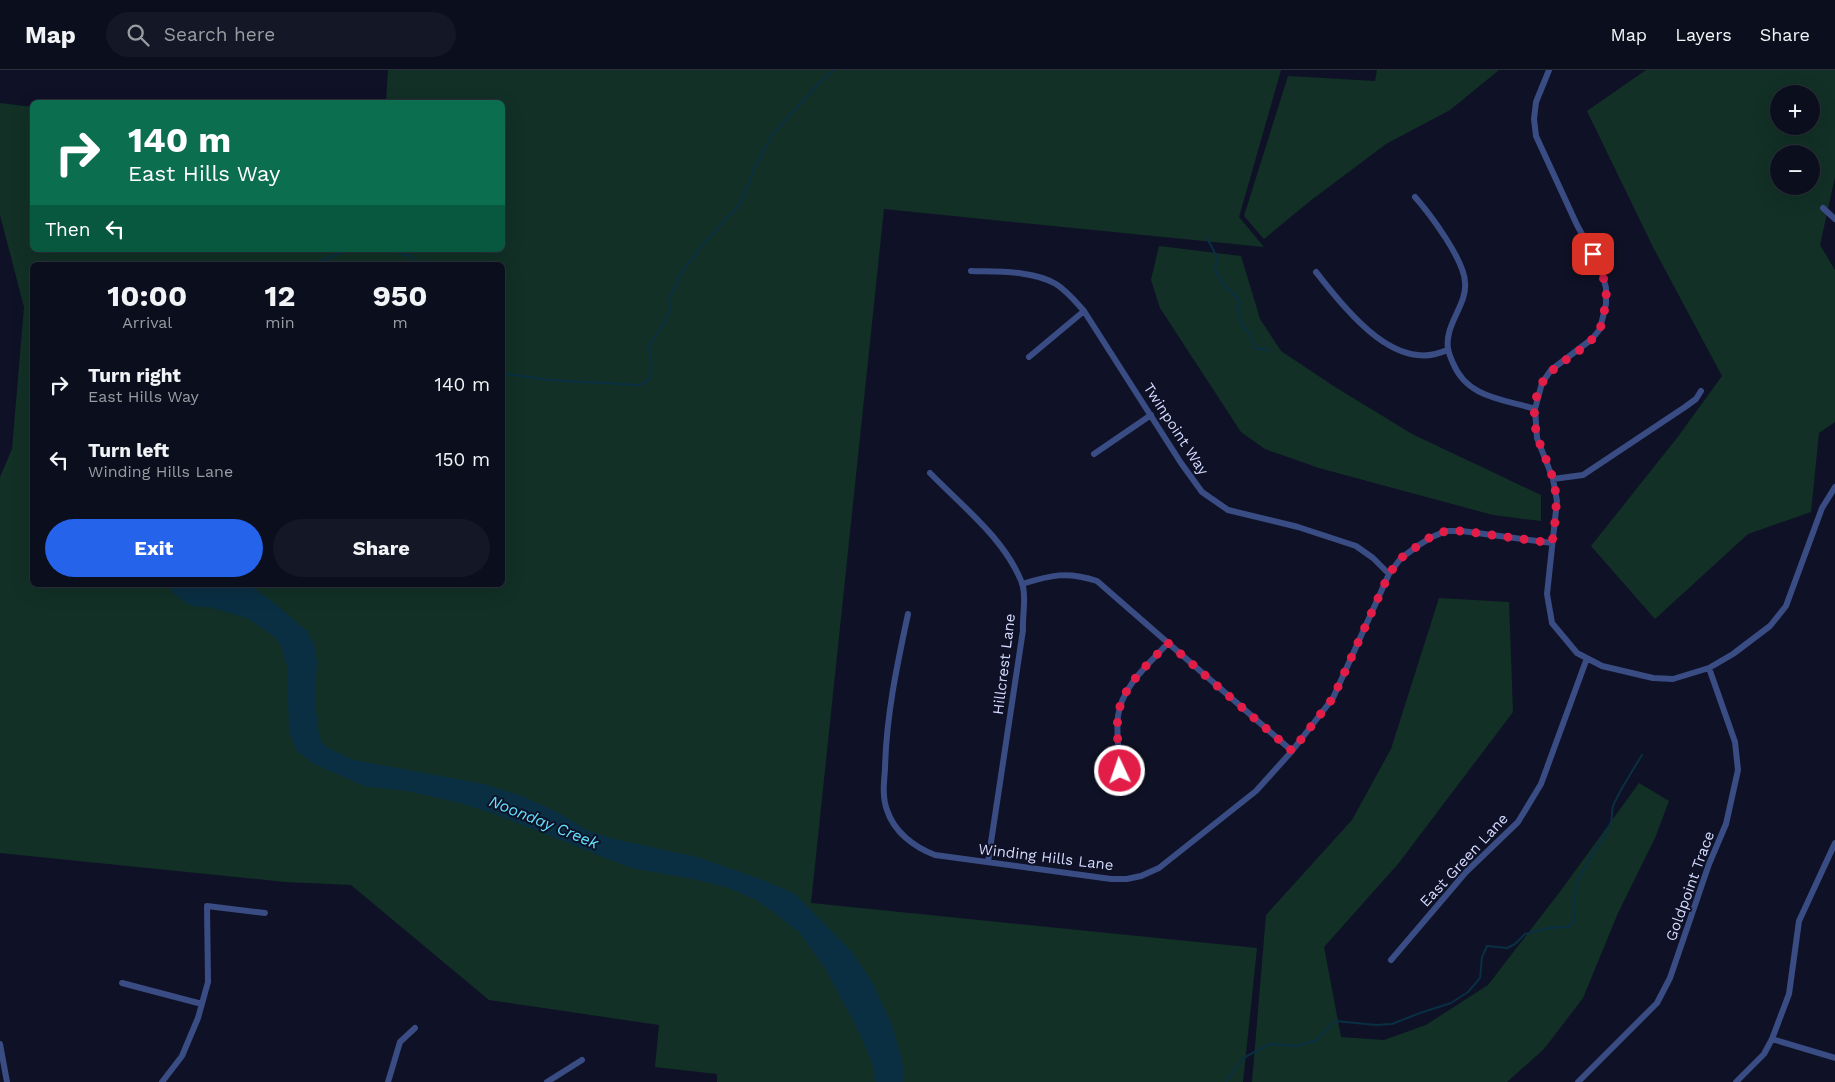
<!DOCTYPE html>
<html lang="en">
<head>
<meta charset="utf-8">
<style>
	:root { --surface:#0b0e1c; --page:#141725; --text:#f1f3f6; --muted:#9a9ca3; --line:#2b2e3b; --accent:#2563eb }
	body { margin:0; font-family:"Work Sans",sans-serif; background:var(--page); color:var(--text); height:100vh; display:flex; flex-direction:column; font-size:19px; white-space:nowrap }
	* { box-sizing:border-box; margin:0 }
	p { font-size:16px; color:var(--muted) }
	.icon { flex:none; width:28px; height:28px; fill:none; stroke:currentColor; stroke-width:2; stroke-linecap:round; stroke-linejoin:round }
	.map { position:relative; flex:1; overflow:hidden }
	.panel { position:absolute; left:30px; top:192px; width:475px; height:325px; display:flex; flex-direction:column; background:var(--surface); border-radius:8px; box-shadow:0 5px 20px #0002,0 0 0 1px var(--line) }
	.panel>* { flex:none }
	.hud { position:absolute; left:30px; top:30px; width:475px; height:152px; border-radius:8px; box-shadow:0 5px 20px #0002,0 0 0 1px var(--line); background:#0b6e4f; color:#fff; overflow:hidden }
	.buttons { position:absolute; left:1770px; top:15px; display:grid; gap:10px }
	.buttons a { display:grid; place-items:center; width:50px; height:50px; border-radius:50%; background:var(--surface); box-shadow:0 5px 20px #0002,0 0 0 1px var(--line); font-size:25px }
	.pin { position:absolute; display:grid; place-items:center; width:42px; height:42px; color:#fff; margin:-21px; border-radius:10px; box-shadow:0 2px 8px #0006 }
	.me { position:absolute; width:55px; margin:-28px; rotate:357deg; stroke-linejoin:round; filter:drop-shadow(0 0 4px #0008) }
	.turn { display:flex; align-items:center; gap:18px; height:105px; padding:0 15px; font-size:22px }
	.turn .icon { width:65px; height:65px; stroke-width:2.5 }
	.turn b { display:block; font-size:35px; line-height:42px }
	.then { display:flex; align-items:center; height:48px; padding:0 15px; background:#0003; gap:10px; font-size:19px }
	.eta { display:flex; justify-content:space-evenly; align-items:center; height:85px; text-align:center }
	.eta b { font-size:30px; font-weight:700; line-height:35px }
	.action { display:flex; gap:10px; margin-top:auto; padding:10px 15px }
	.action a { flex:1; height:58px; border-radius:30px; background:var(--accent); color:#fff; font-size:20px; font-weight:700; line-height:58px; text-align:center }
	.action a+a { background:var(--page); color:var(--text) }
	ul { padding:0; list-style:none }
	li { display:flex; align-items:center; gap:15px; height:75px; padding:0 15px }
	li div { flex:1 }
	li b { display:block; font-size:19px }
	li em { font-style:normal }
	header { display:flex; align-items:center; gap:30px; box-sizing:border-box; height:70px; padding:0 25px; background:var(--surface); border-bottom:1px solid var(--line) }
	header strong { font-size:24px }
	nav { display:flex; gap:28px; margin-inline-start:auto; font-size:18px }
	.search { width:350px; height:45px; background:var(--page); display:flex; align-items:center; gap:12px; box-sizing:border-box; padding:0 18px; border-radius:28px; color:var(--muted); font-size:19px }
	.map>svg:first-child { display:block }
	.green { fill:#123026; fill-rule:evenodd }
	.water { fill:#0a2f43 }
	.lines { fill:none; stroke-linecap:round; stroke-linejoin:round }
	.stream { stroke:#0a2f43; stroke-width:2 }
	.minor { stroke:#3a4c84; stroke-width:6 }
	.route { stroke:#e11d48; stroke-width:9; stroke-dasharray:0 16.2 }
	.labels { text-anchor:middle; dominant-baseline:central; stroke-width:4; stroke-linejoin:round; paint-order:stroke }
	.street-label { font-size:15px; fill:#d4dbff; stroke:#0f1226 }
	.water-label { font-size:16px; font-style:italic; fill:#63e1fe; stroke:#0f1226 }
</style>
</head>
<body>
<header>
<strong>Map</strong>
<div class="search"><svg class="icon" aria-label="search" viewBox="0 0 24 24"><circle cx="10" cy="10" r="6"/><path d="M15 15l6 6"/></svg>Search here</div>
<nav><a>Map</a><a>Layers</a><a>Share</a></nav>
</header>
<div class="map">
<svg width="1835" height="1012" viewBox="0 0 1835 1012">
	<rect width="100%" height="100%" fill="#0f1226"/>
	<path class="green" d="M388 0H1281L1239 147 1264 177 884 139 811 833 1257 878 1243 1012H717V1004L655 997 659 955 489 930 351 815 285 812 0 783V407L12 379 24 237 0 145V33L32 37V180H502V32H386ZM32 195H502V515H32Z
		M1377 0H1499L1450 40 1386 74 1310 131 1264 169 1244 146 1288 6 1375 11Z
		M1646 0H1835V107L1820 175 1835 200V352L1819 363 1811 442 1748 464 1655 549 1591 476 1677 368 1722 306 1653 177 1587 41ZM1779 24H1811V56H1779ZM1779 84H1811V116H1779Z
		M1159 176 1241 186 1260 249 1281 281 1335 317 1412 364 1541 425V451L1493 445 1319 398 1265 379 1241 362 1160 238 1151 210Z
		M1439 528 1509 532 1513 642 1398 794 1324 877 1341 967 1384 970 1426 955 1488 915 1559 823 1639 713 1669 731 1655 768 1618 843 1583 928 1544 979 1507 1012H1252L1266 845 1352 750 1391 679Z"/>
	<path class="water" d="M170 515H250L269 529 307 561 314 574 317 591 315 631 319 665 322 673 332 680 354 690 484 714 522 726 561 744 586 760 614 769 697 787 763 810 795 824 851 881 872 912 892 955 902 989 904 1012H875L872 992 858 960 825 898 799 862 758 831 729 818 693 809 631 798 495 744 460 733 407 721 364 716 312 693 296 680 289 661 287 596 281 576 276 568 247 548 209 537H199L187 534 172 522Z"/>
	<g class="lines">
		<path class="stream" d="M1207 168 1217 187 1215 200 1226 217 1239 230 1240 234 1237 239 1241 254 1250 264 1254 277 1257 279H1267L1269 282
			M389 180 410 186 422 195
			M313 195 340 183 355 180
			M502 303 549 310 639 315 649 310 652 297 649 275 663 254 670 241 669 229 683 200 705 172 740 134 755 97 772 65 821 11 834 0
			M1226 1012 1240 992 1247 986 1270 974 1297 976 1315 971 1336 951 1376 955 1392 954 1420 943 1451 933 1468 922 1480 908 1482 887 1487 876 1507 878 1515 874 1525 864 1548 858 1568 857 1575 851C1568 807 1592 791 1610 755 1613 749 1611 743 1613 736 1619 721 1633 700 1642 685"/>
		<path class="minor" d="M1549 0 1536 32 1534 49 1536 66 1577 155 1601 199 1606 218V234L1600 259 1592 269 1551 300 1542 313 1535 339 1537 368 1553 409 1557 431 1547 524 1552 553 1577 583 1602 596 1653 608 1673 609 1709 598 1733 584 1770 556 1786 536 1822 438 1835 417
			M1415 127C1431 145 1464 190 1465 212 1467 230 1453 246 1449 263 1446 275 1448 282 1453 293 1467 328 1503 329 1535 339
			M1823 138 1835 149
			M971 201C997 202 1032 200 1056 214 1067 221 1075 231 1084 241L1181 393 1202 422 1228 440 1298 457 1356 476 1373 488 1389 504
			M1316 202C1345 238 1394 305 1447 280
			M1029 287 1084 241
			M1094 384 1151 345
			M930 403C962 436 1005 469 1022 513 1027 528 1022 545 1023 560L988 792
			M1553 409 1583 405 1685 337 1696 329 1701 321
			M1022 514C1051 505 1067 501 1097 511L1292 681
			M908 544C897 595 886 647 885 699 884 712 882 727 887 740 894 762 914 777 935 785L1111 809H1127L1141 806 1159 798 1256 721 1292 681 1333 628 1389 504 1401 488 1419 475 1432 467 1446 461H1462L1552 473
			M1120 701C1119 683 1116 663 1118 646 1122 616 1149 594 1168 573
			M1391 890 1466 802 1518 752 1541 714 1587 588
			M122 913 202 934
			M1772 969 1835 988
			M0 974 7 1012
			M162 1012 182 986 198 948 208 912 207 836 265 843
			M388 1012 400 972 415 958
			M547 1012 582 990
			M1578 1012 1657 933 1670 908 1709 794 1726 754 1738 700 1735 672 1709 598
			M1736 1012 1764 984 1772 969 1789 924 1799 851 1835 773"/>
	</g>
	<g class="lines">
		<path class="route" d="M1120 701C1119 683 1116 663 1118 646 1122 615 1149 594 1168 573L1292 681 1333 628 1389 504 1401 488 1419 475 1432 466 1446 461H1462L1552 473C1555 452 1559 431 1553 409 1544 378 1528 361 1537 325 1546 292 1583 287 1599 260 1602 255 1603 248 1604 242 1610 221 1603 203 1593 184"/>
	</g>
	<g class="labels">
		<g class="street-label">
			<text transform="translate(1176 359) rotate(57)">Twinpoint Way</text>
			<text transform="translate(1004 594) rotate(-83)">Hillcrest Lane</text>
			<text transform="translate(1046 787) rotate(7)">Winding Hills Lane</text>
			<text transform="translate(1464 790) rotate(-47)">East Green Lane</text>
			<text transform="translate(1690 816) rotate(-70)">Goldpoint Trace</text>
		</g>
		<g class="water-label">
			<text transform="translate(544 752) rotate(22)">Noonday Creek</text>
		</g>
	</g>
</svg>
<div class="buttons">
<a>+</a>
<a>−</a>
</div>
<div class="pin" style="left:1593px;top:184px;background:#d93025"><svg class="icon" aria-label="arrive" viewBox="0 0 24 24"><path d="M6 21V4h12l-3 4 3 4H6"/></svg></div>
<svg class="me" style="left:1120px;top:701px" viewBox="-20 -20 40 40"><circle r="17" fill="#e11d48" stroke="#fff" stroke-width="3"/><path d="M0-11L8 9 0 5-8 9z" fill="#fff"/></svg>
<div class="hud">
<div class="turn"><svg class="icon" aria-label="right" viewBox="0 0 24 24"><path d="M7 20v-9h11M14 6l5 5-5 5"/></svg><div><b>140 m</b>East Hills Way</div></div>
<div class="then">Then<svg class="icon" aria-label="left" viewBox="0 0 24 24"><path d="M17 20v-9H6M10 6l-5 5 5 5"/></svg></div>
</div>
<section class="panel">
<div class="eta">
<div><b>10:00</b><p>Arrival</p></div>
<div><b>12</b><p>min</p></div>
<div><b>950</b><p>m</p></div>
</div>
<ul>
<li><svg class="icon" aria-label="right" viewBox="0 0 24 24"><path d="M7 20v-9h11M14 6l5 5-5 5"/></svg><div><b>Turn right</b><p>East Hills Way</p></div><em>140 m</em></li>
<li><svg class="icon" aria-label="left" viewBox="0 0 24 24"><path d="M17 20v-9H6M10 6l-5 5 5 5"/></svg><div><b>Turn left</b><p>Winding Hills Lane</p></div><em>150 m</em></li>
</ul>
<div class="action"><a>Exit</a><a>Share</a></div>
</section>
</div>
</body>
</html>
